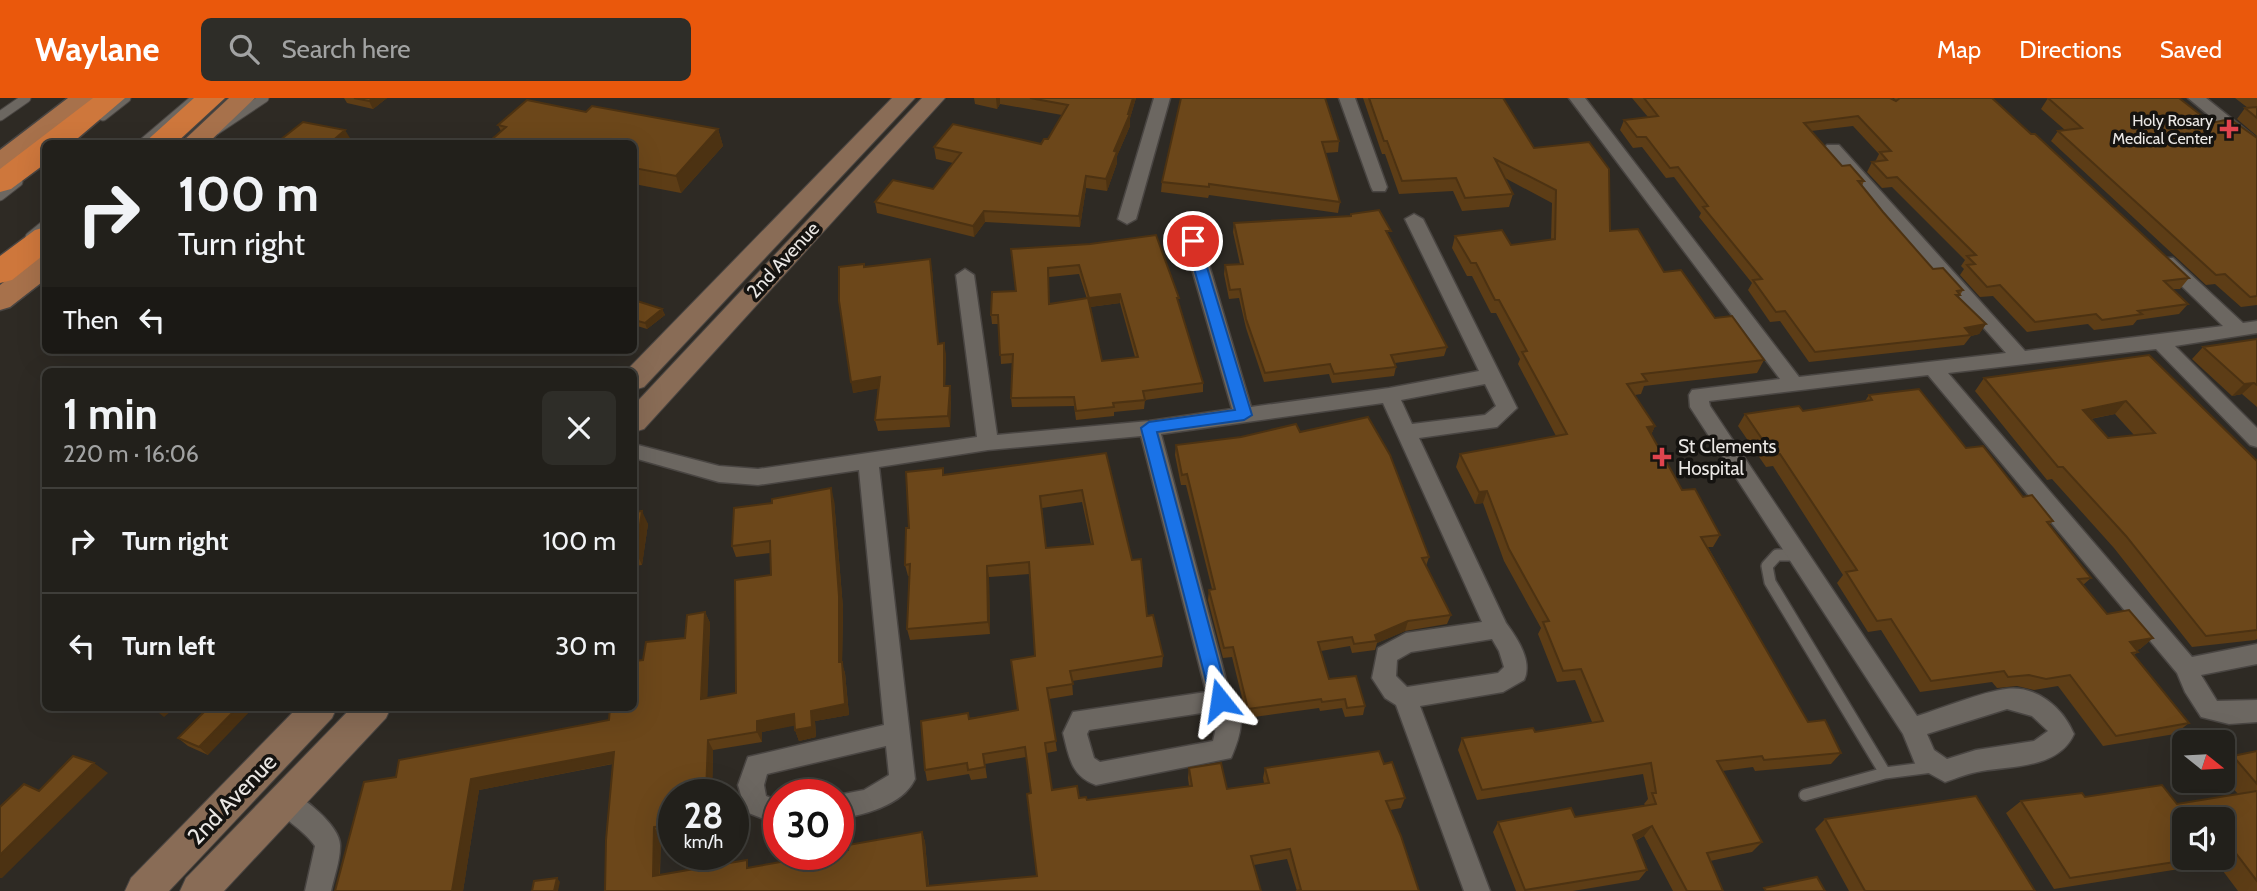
<!DOCTYPE html>
<html lang="en">
<head>
<meta charset="utf-8">
<style>
	:root { --surface:#22201b; --page:#2e2d28; --text:#f1f3f6; --muted:#a2a3a3; --line:#3f3e3a; --accent:#ea580c }
	body { margin:0; font-family:Cabin,sans-serif; background:var(--page); color:var(--text); height:100vh; display:flex; flex-direction:column; font-size:26px; white-space:nowrap }
	* { box-sizing:border-box; margin:0 }
	p { font-size:23px; color:var(--muted) }
	.icon { flex:none; width:38px; height:38px; fill:none; stroke:currentColor; stroke-width:2; stroke-linecap:round; stroke-linejoin:round }
	.map { position:relative; flex:1; overflow:hidden }
	.panel { position:absolute; left:42px; top:270px; width:595px; height:343px; display:flex; flex-direction:column; background:var(--surface); border-radius:10px; box-shadow:0 7px 28px #0002,0 0 0 2px var(--line) }
	.panel>* { flex:none }
	.top-card { position:absolute; left:42px; top:42px; width:595px; height:214px; border-radius:10px; box-shadow:0 7px 28px #0002,0 0 0 2px var(--line); background:#22201b; color:var(--text); overflow:hidden }
	.needle { width:46px; rotate:108deg }
	.fabs { position:absolute; left:2172px; top:632px; display:grid; gap:14px }
	.fabs a { display:grid; place-items:center; width:63px; height:63px; border-radius:10px; background:var(--surface); box-shadow:0 7px 28px #0002,0 0 0 2px var(--line); font-size:35px }
	.speed { position:absolute; left:658px; top:681px; display:flex; gap:14px; font-size:35px; font-weight:700; text-align:center }
	.speed>* { display:grid; place-content:center; width:91px; height:91px; border-radius:50%; background:var(--surface); box-shadow:0 7px 28px #0002,0 0 0 2px var(--line); line-height:1 }
	.speed small { font-size:18px; font-weight:400 }
	.speed .limit { border:10px solid #d22; background:#fff; color:#111 }
	.pin { position:absolute; display:grid; place-items:center; width:60px; height:60px; color:#fff; margin:-30px; border:4px solid #fff; border-radius:50%; box-shadow:0 2px 7px #0007 }
	.me { position:absolute; width:77px; margin:-38px; rotate:345deg; stroke-linejoin:round; filter:drop-shadow(0 0 5px #0008) }
	.turn { display:flex; align-items:center; gap:24px; height:147px; padding:0 21px; font-size:32px }
	.turn .icon { width:91px; height:91px; stroke-width:2.5 }
	.turn b { display:block; font-size:49px; line-height:60px }
	.then { display:flex; align-items:center; height:66px; padding:0 21px; background:#0003; gap:14px; font-size:26px }
	.round { display:grid; place-items:center; flex:none; width:74px; height:74px; border-radius:10px; background:var(--page) }
	.head { display:flex; align-items:center; justify-content:space-between; height:119px; padding:0 21px }
	h1 { font-size:42px; font-weight:800; line-height:52px }
	ul { padding:0; list-style:none }
	li { display:flex; align-items:center; gap:21px; height:105px; padding:0 21px; border-top:2px solid var(--line) }
	li div { flex:1 }
	li b { display:block; font-size:26px }
	li em { font-style:normal }
	header { display:flex; align-items:center; gap:42px; box-sizing:border-box; height:98px; padding:0 35px; background:var(--accent); color:#fff }
	header strong { font-size:33px }
	nav { display:flex; gap:38px; margin-inline-start:auto; font-size:24px }
	.search { width:490px; height:63px; background:var(--page); display:flex; align-items:center; gap:18px; box-sizing:border-box; padding:0 24px; border-radius:10px; color:var(--muted); font-size:26px }
	.map>svg:first-child { display:block }
	.lines { fill:none; stroke-linecap:round; stroke-linejoin:round }
	.lane-far1-casing { stroke:#494542; stroke-width:11 }
	.lane-casing { stroke:#494542; stroke-width:14 }
	.street-casing { stroke:#494542; stroke-width:3 }
	.secondary-casing { stroke:#494542; stroke-width:2 }
	.primary-casing { stroke:#494542; stroke-width:3 }
	.highway-casing { stroke:#494542; stroke-width:3 }
	.lane-far1 { stroke:#6c6761; stroke-width:9 }
	.lane { stroke:#6c6761; stroke-width:11 }
	.street { fill:#6c6761; fill-rule:evenodd }
	.secondary { fill:#896c56; fill-rule:evenodd }
	.primary { fill:#a7714b; fill-rule:evenodd }
	.highway { fill:#ce773c; fill-rule:evenodd }
	.wall { fill:#5d3d16; fill-rule:evenodd }
	.shaded-wall { fill:#4c3212 }
	.building { fill:#6c471a; stroke:#4c3212; stroke-width:2; fill-rule:evenodd }
	.route { fill:#1a73e8; stroke:#114b97; stroke-width:2 }
	.health-dot { fill:#e0444e; stroke:#151310; stroke-width:2.5 }
	.labels { text-anchor:middle; dominant-baseline:central; stroke-width:7; stroke-linejoin:round; paint-order:stroke }
	.far-poi-label { font-size:16px; fill:#ebe8e5; stroke:#151310; text-anchor:end }
	.street-label { font-size:19px; fill:#ebe8e5; stroke:#151310 }
	.poi-label { font-size:19px; fill:#ebe8e5; stroke:#151310; text-anchor:start }
	.near-street-label { font-size:23px; fill:#ebe8e5; stroke:#151310 }
</style>
</head>
<body>
<header>
<strong>Waylane</strong>
<div class="search"><svg class="icon" aria-label="search" viewBox="0 0 24 24"><circle cx="10" cy="10" r="6"/><path d="M15 15l6 6"/></svg>Search here</div>
<nav><a>Map</a><a>Directions</a><a>Saved</a></nav>
</header>
<div class="map">
<svg width="2257" height="793" viewBox="0 0 2257 793">
	<rect width="100%" height="100%" fill="#2e2a24"/>
	<g class="lines">
		<g class="lane-far1-casing">
			<path id="lane-far1" d="M0 18 26 0
				M103 18 126 0
				M216 32 264 0
				M142 46 196 0
				M0 98 18 84
				M30 139 46 126"/>
		</g>
		<g class="lane-casing">
			<path id="lane" d="M1795 457H1777L1767 468 1770 484 1885 675
				M1805 697 1885 675 1932 669"/>
		</g>
		<g class="street-casing">
			<path id="street" d="M1154 0H1170L1136 121 1127 126 1118 121Z
				M1339 0H1355L1387 89 1385 93H1373L1371 89Z
				M1569 0H1585L1799 279 2006 255 1827 53 1825 50 1827 47H1839L2025 253 2223 228 2161 168 2158 164 2161 160H2173L2243 225 2257 223V235L2175 248 2257 330V349L2250 347 2156 251 1948 275 2192 559 2257 546V566L2201 577 2217 603 2257 602V624L2229 626 2201 619 2185 594 2177 575 1928 277 1709 303 1710 308 1917 618C1943 610 1981 594 2006 591 2037 587 2063 610 2074 636 2059 670 2013 668 1982 673 1969 675 1957 680 1945 684L1916 668 1903 636 1690 309 1689 297 1692 292 1780 281ZM2007 611 2032 618 2048 633 2034 643 1976 652 1947 661 1934 652 1927 636Z
				M2188 0H2206L2257 41V54L2251 52Z
				M1414 116 1423 121 1517 310 1497 329 1419 340 1506 525C1517 540 1533 563 1524 582L1503 594 1420 608 1490 793H1464L1396 607 1385 600 1372 580 1378 550 1406 535 1482 524 1383 305 1161 336 1230 597C1248 615 1240 639 1231 660L1096 687C1071 678 1069 659 1063 635L1073 614 1206 594 1141 338 988 352 879 369 915 681C903 707 864 717 838 721V697L864 692 889 677 886 648 767 676 764 687 766 698 779 703V727L746 714 738 687 748 659 884 627 859 372 758 387 719 384 634 360V346L719 368 758 371 977 339 956 177 965 171 974 177 997 337 1149 323 1232 311 1184 143 1193 137 1202 143 1251 309 1389 290 1479 273 1405 121ZM1485 286 1496 308 1485 317 1412 326 1401 302ZM1492 541 1499 553 1504 569 1498 575 1407 589 1396 578 1397 562 1411 554ZM1215 613 1217 625 1213 643 1100 664 1094 660 1087 636 1089 632Z
				M284 690C301 697 342 728 340 749 340 763 334 779 331 793H305L315 748C303 730 280 721 271 702L275 694Z"/>
		</g>
		<g class="secondary-casing">
			<path id="secondary" d="M892 0H915L644 289 634 292V273H626Z
				M922 0H945L644 331 634 334V307Z
				M298 609H337L332 620 169 793H125L131 780Z
				M352 609H391L386 620 224 793H180L186 780Z"/>
		</g>
		<g class="primary-casing">
			<path id="primary" d="M68 0H95L9 70 0 73V52Z
				M229 0H255L207 46H180Z
				M46 157V181L10 209 0 212V187L36 160Z"/>
		</g>
		<g class="highway-casing">
			<path id="highway" d="M93 0H125L71 46H46V65L11 91 0 94V71Z
				M194 0H225L175 46H143Z
				M46 129V155L12 182 0 185V158L35 132Z"/>
		</g>
		<use href="#lane-far1" class="lane-far1"/>
		<use href="#lane" class="lane"/>
		<use href="#street" class="street"/>
		<use href="#secondary" class="secondary"/>
		<use href="#primary" class="primary"/>
		<use href="#highway" class="highway"/>
	</g>
	<path class="wall" d="M344 0H387L373 11 347 5Z
		M974 0H1136L1130 20V28L1117 58V65L1107 93 1086 90 1080 129 985 124 974 139 877 115 875 104 933 91 953 65 936 61 934 49 1041 46 1048 41 1062 17 1000 6 997 11 975 6Z
		M1181 0 1339 43 1338 54 1325 55 1340 104 1338 115 1209 97 1208 100 1161 94 1162 84Z
		M1363 0H1503L1534 50 1610 133 1664 174 1764 262 1757 275 1644 288 1641 296 1635 297 1655 328 1651 337 1682 392 1720 437 1713 449H1708L1808 624 1841 655 1831 666 1755 673 1753 669 1722 673 1762 744 1752 754 1710 763 1723 793H1673L1644 738 1635 743 1647 772 1639 782 1573 793H1516L1493 734 1498 724 1575 719 1645 707 1644 706 1648 701 1643 676 1477 702 1458 652 1462 640 1535 634 1592 624 1575 582 1557 584 1538 536 1541 530 1504 463 1483 405 1475 406 1456 369 1460 356 1556 338 1518 266 1520 261 1496 215H1491L1472 178H1467L1452 150 1455 138 1511 147 1551 142 1552 105 1505 80 1513 96 1509 109 1462 113 1453 93 1399 96 1385 56H1382Z
		M1632 0H1890L1896 3 1894 0H1992L2189 180 2180 191H2172L2188 206 2179 216 2137 222 2133 227 2094 232 2088 226 2027 234 1993 198 1980 199 1960 177 1964 171 1961 168 1965 162 1892 89 1882 90 1867 74 1872 64H1875L1879 56 1853 28 1811 33 1842 68 1864 83 1862 88 1883 114 1933 171 1963 192 1959 199 1986 226 1979 236 1971 238 1964 247 1809 264 1780 223 1770 224 1748 192 1752 185 1699 119 1701 115 1674 79 1666 80 1642 49 1633 50 1620 32 1624 22 1648 19Z
		M2048 0 2211 25 2257 40V207L2241 209 2215 186 2206 187 2051 43 2058 33 2065 32 2041 11Z
		M2235 0H2257V38L2237 21 2245 10H2248Z
		M586 14 718 31 723 48 681 95 634 86V46H491L490 43 501 33 498 27Z
		M1234 125 1390 140 1447 249 1444 258 1395 265 1396 269 1394 278 1332 285 1329 276 1264 284 1246 230 1239 200 1229 201 1224 176 1225 167 1240 166 1233 134Z
		M1090 146 1179 206 1203 285V294L1145 302 1144 311 1114 314V318L1076 322 1074 308 1012 309 1011 300 1013 265 1001 266 999 226H992L991 217 1016 193 1011 151ZM1079 176 1087 201 1049 206V179ZM1120 205 1135 259 1102 263 1090 209Z
		M865 169 932 172 938 246 946 256 945 288 951 299 950 329 878 333 875 322 878 290 853 295Z
		M634 202 662 211 665 217 647 231 634 227Z
		M2257 241V309L2242 296 2232 298 2192 261 2203 249Z
		M2149 257 2257 363V541L2255 542 2192 549 2114 450 2052 381 2047 382 1975 293 1984 280ZM2115 316 2134 337 2108 340 2091 321Z
		M1869 297 1966 350 2053 423 2049 427 2091 480 2083 487 2107 516 2153 540 2140 551 2136 552 2138 554 2134 557 2189 625 2175 636 2103 648 2058 588 2034 592 2017 588 1997 590 1992 584 1920 594 1881 532 1868 534 1837 485 1843 477 1773 368 1766 369 1738 328 1745 316 1803 313 1865 303Z
		M1300 334 1429 459 1426 468 1451 517 1447 526 1405 533 1377 545 1375 552 1352 555 1350 548 1321 553 1329 581 1365 608 1363 617 1345 619 1342 610 1320 613 1319 610 1247 620 1232 559 1223 560 1208 502 1209 492 1212 491 1186 387H1181L1175 357 1176 347Z
		M1106 355 1132 462 1147 518 1163 558 1162 569 1072 583 1073 597 1049 601 1057 653 1047 655 1052 692 1087 702 1189 688 1188 680 1189 670 1227 691 1264 685 1263 680 1265 670 1384 666 1405 700 1401 710 1390 712 1419 793H1297L1287 761 1254 767 1261 793H605L613 666 479 692 463 793H335L396 679 609 622 643 562 685 540 705 514 710 525 707 600 736 595 771 477 770 455 736 459 732 448 834 402 843 510 842 566 845 575 849 617 815 623 816 639 799 643 795 632 794 627 762 634V644L713 652 712 696H674V737L661 739 660 777 751 769 848 752 922 734 925 744 929 788 1037 778 1031 695 1026 659 985 666 987 680 971 682 969 676 927 683 925 672 969 620 1018 613 1035 558 1030 476 989 479 990 536 910 542 907 531 909 478H908L905 467 909 430 944 377ZM1082 404 1091 446 1046 450 1042 410Z
		M634 414 648 426 642 467 634 468Z
		M209 609 208 657 188 648 178 640Z
		M2257 653V793H2238L2217 765 2054 791 2006 715 2021 703 2085 699 2177 706 2238 696 2222 678V665L2233 658ZM2222 721V760H2184Z
		M1825 721 2035 793H1849L1815 731Z"/>
	<path class="shaded-wall" d="M373 0H387L373 11 369 3Z
		M996 0H1000V6L997 11Z
		M1133 0H1136L1130 20V28L1117 58V65L1107 93 1106 81 1114 53 1128 16Z
		M718 31 723 48 681 95 676 78Z
		M345 32 350 40 344 46H329Z
		M1086 78V90L1080 129 1079 118Z
		M984 113 985 124 974 139 973 128Z
		M930 161 932 172 939 257 938 246Z
		M1120 196V205L1089 209V200Z
		M662 211 665 217 647 231 645 225Z
		M1986 226 1979 236 1971 238 1965 230Z
		M944 245 946 256 945 299 944 288Z
		M880 279 882 290 853 295 851 284Z
		M2254 285 2242 296 2232 298 2244 286Z
		M950 288 951 299 950 329 948 318Z
		M2126 303 2115 316 2072 324 2083 312Z
		M1655 328 1649 341 1647 329Z
		M831 390 834 402 843 510 842 566 845 575 849 617 815 623 816 639 799 643 795 632 811 613 839 564Z
		M1487 393 1483 405 1475 406 1479 394Z
		M642 413 648 426 642 467 636 454Z
		M987 468 989 479 990 536 988 524Z
		M705 514 710 525 707 612 701 601Z
		M1408 523 1405 533 1377 545V543L1375 537Z
		M2153 540 2140 551 2118 555 2130 544Z
		M156 609H176L164 619 154 611Z
		M238 609H254L208 657 199 649Z
		M794 616 798 627 762 634V644L757 634V623Z
		M708 642 713 652 712 696H706Z
		M614 654 621 664 479 692 463 793H452L471 681Z
		M94 665 108 675 2 780H0V757Z
		M1652 728 1644 738 1625 747 1633 737Z
		M654 729 661 739 659 787 653 778Z
		M922 734 925 744 929 793 927 788Z
		M557 780 560 784 558 793H554Z"/>
	<path class="building" d="M354 0H373L369 3Z
		M1030 0H1133L1128 16H1130L1114 53 1117 54 1106 81 1086 78 1079 118 984 113 973 128 875 104 893 82 933 91 961 55 934 49 953 26 1041 46 1044 41H1048L1068 7Z
		M1181 0H1325L1339 43 1322 44 1340 104 1209 86V89L1162 84Z
		M1369 0H1503L1534 50 1589 44 1609 71 1610 133 1638 131 1664 174 1681 172 1715 220 1732 218 1764 262 1642 276 1647 283 1627 286 1655 328 1647 329 1682 392 1695 391 1720 437 1701 439 1808 624 1825 622 1841 655 1764 662 1762 658 1717 663 1762 744 1707 755 1723 793H1687L1652 728 1633 737 1647 772 1525 792 1498 724 1571 710 1575 719 1656 706 1652 695H1656L1651 665 1482 692 1462 640 1533 630 1535 634 1603 623 1581 571 1563 573 1543 524 1549 523 1509 451 1487 393 1479 394 1460 356 1567 336 1522 254 1527 253 1499 202H1495L1476 165H1471L1455 138 1502 132 1511 147 1555 141 1556 92 1495 61 1513 96 1465 100 1456 80 1402 83 1387 43H1384Z
		M1644 0H1890L1896 3 1900 0H1992L2031 36H2035L2189 180 2164 183 2188 206 2138 213 2142 216 2102 222 2096 216 2035 224 2000 187 1987 189 1967 167 1975 166 1967 158 1976 157 1897 79 1887 80 1872 64 1887 62 1880 54 1891 53 1858 18 1804 25 1842 68 1850 67 1864 83H1858L1883 114 1933 171 1943 170 1963 192 1957 193 1960 197H1956L1986 226 1965 230 1971 237 1815 254 1785 213 1776 214 1753 182 1762 181 1703 109 1708 108 1678 69 1670 70 1646 39H1637L1624 22 1658 18Z
		M2048 0H2179L2211 25 2230 21 2257 40V198L2250 199 2225 176 2216 177 2058 33 2082 30Z
		M527 2 586 14 592 8 718 31 676 78 634 70V46H505L490 43 506 29 498 27Z
		M2257 9V20L2245 10Z
		M303 24 345 32 329 46H275Z
		M1379 112 1391 133H1386L1447 249 1391 257 1396 269 1334 276 1330 266 1265 275 1246 221 1240 191 1230 192 1225 167 1243 166 1234 125 1351 118V116Z
		M1156 137 1179 200H1177L1203 285 1143 293 1145 302 1113 305 1114 309 1076 313 1074 299 1011 300 1013 256 1000 257 998 217H991L992 194 1016 193 1011 151 1090 146ZM1079 167 1089 200 1120 196 1138 259 1102 263 1088 200 1049 206 1048 170Z
		M930 161 938 246 944 245V288H950L948 318 875 322 880 279 851 284 839 203V169L864 166V169Z
		M634 202 662 211 645 225 634 222Z
		M2257 241V287L2254 285 2244 286 2203 249Z
		M2149 257 2257 363V532L2206 538 2126 438 2063 369H2058L1984 280ZM2126 303 2155 335 2108 340 2083 312Z
		M1919 291 1966 350 1983 348 2023 399 2032 397 2053 423 2047 424 2091 480 2078 481 2107 516 2129 512 2153 540 2130 544 2138 554 2132 555 2189 625 2116 638 2070 577 2046 581 2029 577 2008 579 2004 573 1931 583 1891 521 1877 523 1846 474 1857 472 1780 356 1773 357 1745 316 1799 308 1803 313 1872 302 1869 297Z
		M1368 319 1390 357 1429 459 1422 460 1451 517 1408 523 1375 537 1377 543 1354 546 1352 539 1318 544 1329 581 1356 578 1365 608 1347 610 1345 601 1322 604 1321 601 1248 611 1233 549 1224 550 1209 492 1215 491 1187 376 1182 377 1176 347 1241 339 1296 326 1300 334Z
		M1106 355 1132 462 1141 461 1147 518 1153 517 1163 558 1070 573 1073 586 1047 590 1056 643 1045 645 1052 692 1077 688 1079 700 1086 699 1087 702 1192 688 1189 670 1221 665 1227 691 1269 685 1265 670 1379 653 1384 666 1392 664 1405 700 1386 703 1401 738 1419 793H1296L1301 792 1290 751 1251 758 1261 793H605L606 742 614 654 471 681 452 793H335L364 684 396 679 399 662 609 622 610 609H634V563L643 562 646 544 685 540 687 517 705 514 701 601 736 595 735 482 771 477 770 443 732 448 734 410 772 405V401L831 390 839 498V564H842L845 606 811 613 812 629 795 632 794 616 757 623V634L708 642 706 696H674V726L654 729 653 778 747 762V770L826 756H838V754L848 752V747L922 734 927 788 1037 778 1027 696 1031 695 1025 649 983 656 985 669 968 672 967 665 925 672 921 623 968 615 969 621 1018 612 1011 562 1035 558 1029 464 987 468 988 524 907 531 910 466 905 467 906 430H909L906 374 943 370V377ZM1082 392 1093 446 1046 450 1040 398Z
		M642 413 636 454H634V414Z
		M209 609H238L199 649 178 640Z
		M2257 653V686L2233 658Z
		M73 658 94 665 0 757V709L24 686 39 693Z
		M2162 687 2177 706 2257 693V783L2235 754 2222 756V721H2184V760H2201L2070 780 2021 703 2082 695 2085 699Z
		M1976 698 2035 793H1865L1825 721Z
		M1817 779 1825 793H1766L1764 790Z
		M557 780 554 793H532L534 783Z"/>
	<path class="route" d="M1193 139 1199 143 1252 317 1244 322 1157 334 1229 602 1226 608 1220 610 1213 608 1211 602 1141 330 1149 324 1235 312 1186 143Z"/>
	<g class="health-dot">
		<path d="M2225.5 20.5h7v7h7v7h-7v7h-7v-7h-7v-7h7z"/>
		<path d="M1658.5 348.5h7v7h7v7h-7v7h-7v-7h-7v-7h7z"/>
	</g>
	<g class="labels">
		<g class="far-poi-label">
			<text x="2213" y="22">Holy Rosary<tspan x="2213" dy="18">Medical Center</tspan></text>
		</g>
		<g class="street-label">
			<text transform="translate(783 162) rotate(-47)">2nd Avenue</text>
		</g>
		<g class="poi-label">
			<text x="1678" y="348">St Clements<tspan x="1678" dy="22">Hospital</tspan></text>
		</g>
		<g class="near-street-label">
			<text transform="translate(232 701) rotate(-46)">2nd Avenue</text>
		</g>
	</g>
</svg>
<div class="fabs">
<a><svg class="needle" viewBox="-14 -14 28 28"><path d="M0-13l5 13h-10z" fill="#e53935"/><path d="M0 13l5-13h-10z" fill="#a2a3a3"/></svg></a>
<a><svg class="icon" aria-label="sound" viewBox="0 0 24 24"><path d="M4 9h4l5-4v14l-5-4H4zM17 9q2 3 0 6"/></svg></a>
</div>
<div class="speed"><div>28<small>km/h</small></div><div class="limit">30</div></div>
<div class="pin" style="left:1193px;top:143px;background:#d93025"><svg class="icon" aria-label="arrive" viewBox="0 0 24 24"><path d="M6 21V4h12l-3 4 3 4H6"/></svg></div>
<svg class="me" style="left:1220px;top:602px" viewBox="-20 -20 40 40"><path d="M0-17L14 15 0 8-14 15z" fill="#1a73e8" stroke="#fff" stroke-width="4"/></svg>
<div class="top-card">
<div class="turn"><svg class="icon" aria-label="right" viewBox="0 0 24 24"><path d="M7 20v-9h11M14 6l5 5-5 5"/></svg><div><b>100 m</b>Turn right</div></div>
<div class="then">Then<svg class="icon" aria-label="left" viewBox="0 0 24 24"><path d="M17 20v-9H6M10 6l-5 5 5 5"/></svg></div>
</div>
<section class="panel">
<div class="head"><div><h1>1 min</h1><p>220 m · 16:06</p></div><a class="round"><svg class="icon" aria-label="close" viewBox="0 0 24 24"><path d="M6 6l12 12M18 6L6 18"/></svg></a></div>
<ul>
<li><svg class="icon" aria-label="right" viewBox="0 0 24 24"><path d="M7 20v-9h11M14 6l5 5-5 5"/></svg><div><b>Turn right</b></div><em>100 m</em></li>
<li><svg class="icon" aria-label="left" viewBox="0 0 24 24"><path d="M17 20v-9H6M10 6l-5 5 5 5"/></svg><div><b>Turn left</b></div><em>30 m</em></li>
</ul>
</section>
</div>
</body>
</html>
